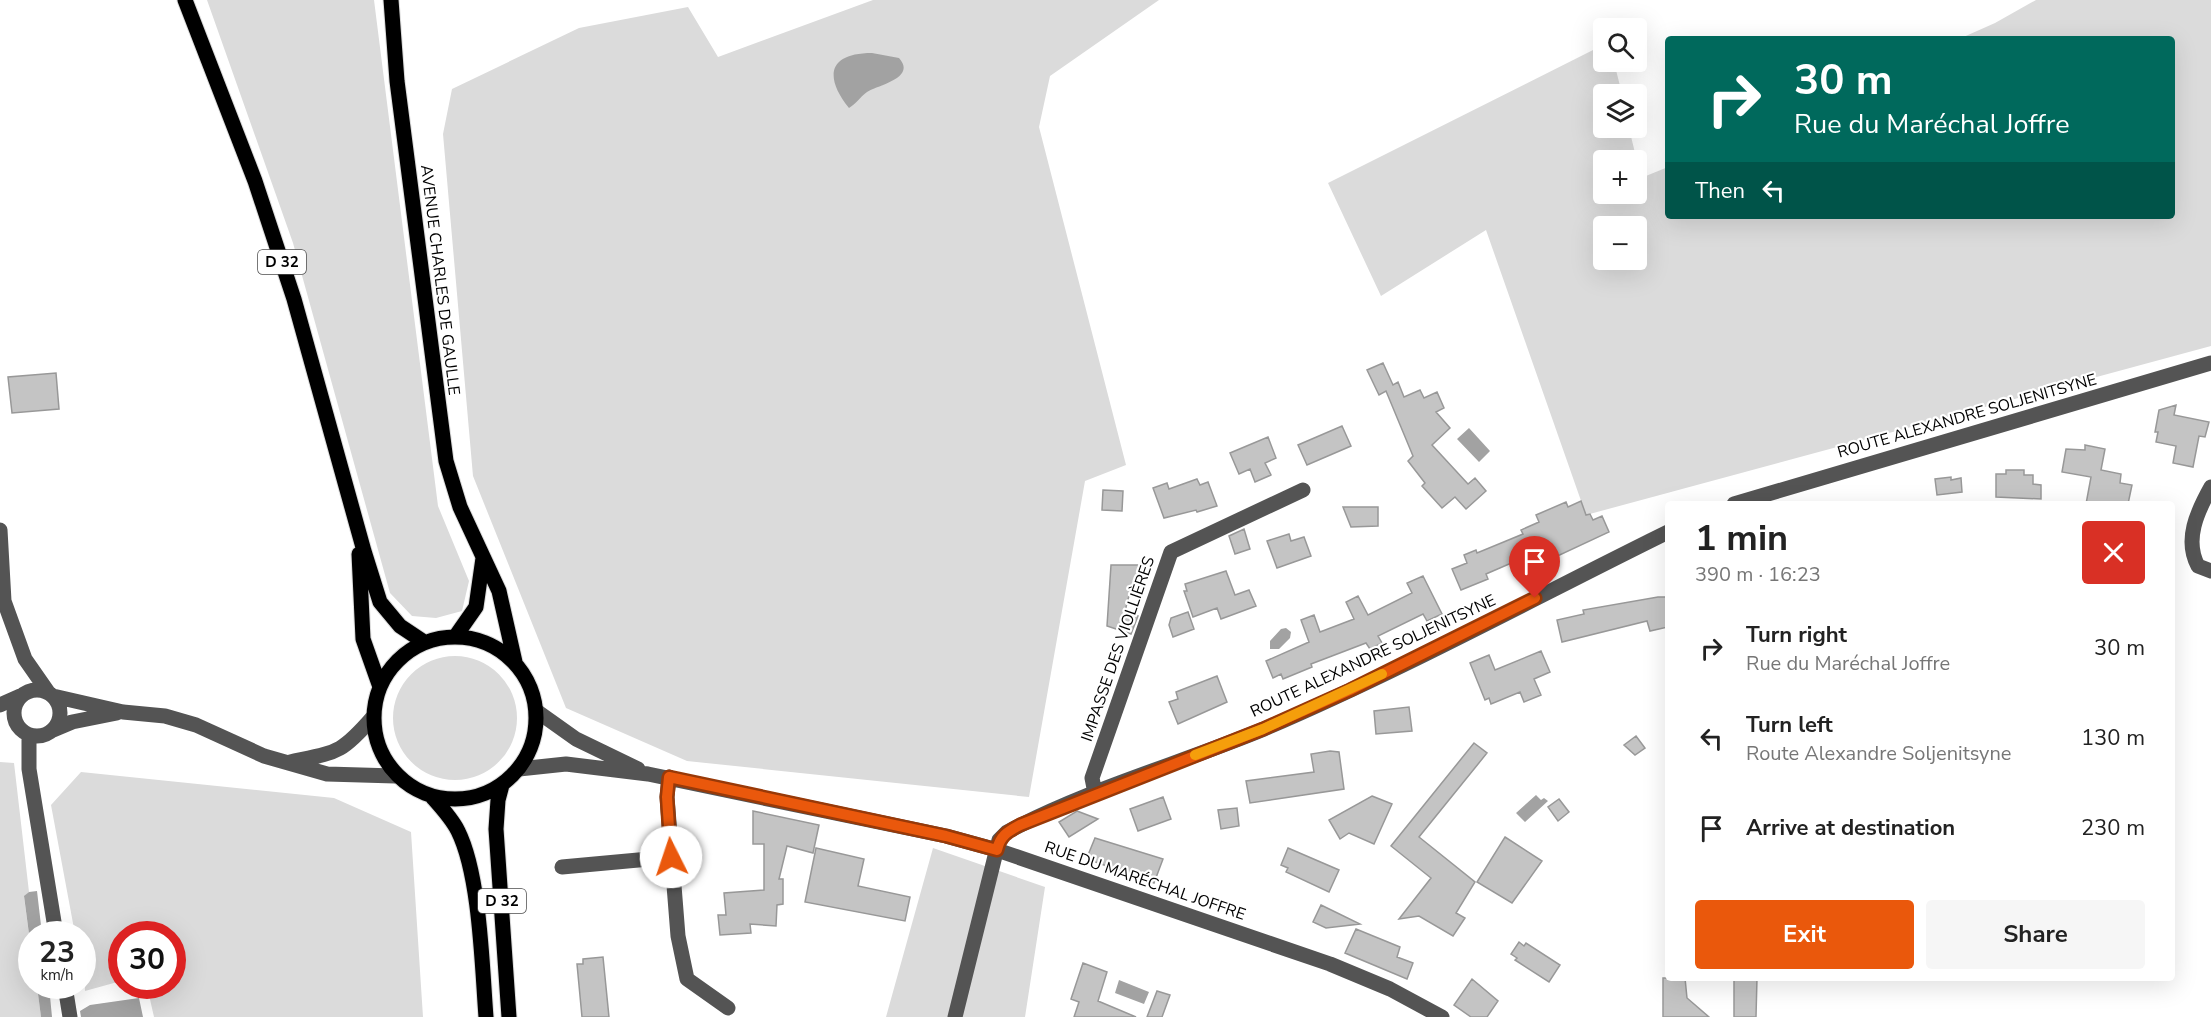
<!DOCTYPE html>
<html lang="en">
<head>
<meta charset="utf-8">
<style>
	:root { --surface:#fff; --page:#f6f6f6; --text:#222; --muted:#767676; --accent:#ea580c }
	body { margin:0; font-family:"Nunito Sans",sans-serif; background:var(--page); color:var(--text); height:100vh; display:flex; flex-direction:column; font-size:22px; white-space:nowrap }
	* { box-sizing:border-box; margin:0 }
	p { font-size:20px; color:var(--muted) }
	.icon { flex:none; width:33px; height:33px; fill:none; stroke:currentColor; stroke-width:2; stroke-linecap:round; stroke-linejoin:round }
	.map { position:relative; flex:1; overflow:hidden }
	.sheet { position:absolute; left:1665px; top:501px; width:510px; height:480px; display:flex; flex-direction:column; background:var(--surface); border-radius:6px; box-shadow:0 6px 24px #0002 }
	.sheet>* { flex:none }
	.guide { position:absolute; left:1665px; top:36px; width:510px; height:183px; border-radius:6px; box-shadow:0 6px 24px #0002; background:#00695c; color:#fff; overflow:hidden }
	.fabs { position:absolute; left:1593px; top:18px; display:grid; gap:12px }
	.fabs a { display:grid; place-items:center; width:54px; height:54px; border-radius:6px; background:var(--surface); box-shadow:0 6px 24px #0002; font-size:30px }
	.speed { position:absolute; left:18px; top:921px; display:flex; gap:12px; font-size:30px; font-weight:700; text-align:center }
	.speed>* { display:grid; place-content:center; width:78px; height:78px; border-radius:50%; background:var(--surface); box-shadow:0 6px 24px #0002; line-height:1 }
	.speed small { font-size:15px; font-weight:400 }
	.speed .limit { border:9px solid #d22; background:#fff; color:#111 }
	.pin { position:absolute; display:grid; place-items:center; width:51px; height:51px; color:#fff; margin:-62px -26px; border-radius:50% 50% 50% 0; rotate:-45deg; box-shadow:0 0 6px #0007 }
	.pin .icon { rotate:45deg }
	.me { position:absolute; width:66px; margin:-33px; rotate:356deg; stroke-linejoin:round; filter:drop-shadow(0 0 4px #0008) }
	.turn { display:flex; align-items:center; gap:21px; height:126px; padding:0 30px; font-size:27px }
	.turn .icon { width:78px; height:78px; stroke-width:2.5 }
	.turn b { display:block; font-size:42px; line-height:51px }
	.then { display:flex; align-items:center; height:57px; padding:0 30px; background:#0003; gap:12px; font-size:22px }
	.round { display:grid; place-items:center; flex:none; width:63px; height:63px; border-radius:6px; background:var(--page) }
	.headline { display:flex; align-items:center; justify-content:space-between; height:102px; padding:0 30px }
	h1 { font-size:36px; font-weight:700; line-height:45px }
	.cta { display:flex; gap:12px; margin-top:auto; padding:12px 30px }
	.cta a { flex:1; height:69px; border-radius:6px; background:var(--accent); color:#fff; font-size:24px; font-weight:700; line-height:69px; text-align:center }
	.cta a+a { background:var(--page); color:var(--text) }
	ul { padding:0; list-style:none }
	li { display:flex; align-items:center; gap:18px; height:90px; padding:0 30px }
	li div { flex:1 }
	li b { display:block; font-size:22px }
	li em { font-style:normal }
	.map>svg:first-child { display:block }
	.green { fill:#dbdbdb; fill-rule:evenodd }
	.water { fill:#a2a2a2 }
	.building { fill:#c4c4c4; stroke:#989898; stroke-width:1.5 }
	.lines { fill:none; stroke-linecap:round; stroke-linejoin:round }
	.major-casing { stroke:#dbdbdb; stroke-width:17 }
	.minor { stroke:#545454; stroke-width:15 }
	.major { stroke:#000; stroke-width:15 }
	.route-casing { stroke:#983908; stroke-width:15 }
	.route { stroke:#ea580c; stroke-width:10 }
	.slow { stroke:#f59e0b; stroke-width:10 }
	.labels { text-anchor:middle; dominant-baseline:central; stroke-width:4.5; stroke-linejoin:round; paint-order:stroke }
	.shield { fill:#fff; stroke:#4c4c4c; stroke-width:1.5 }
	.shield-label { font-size:15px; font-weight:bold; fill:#000 }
	.street-label { font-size:16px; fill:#000; stroke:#fff }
</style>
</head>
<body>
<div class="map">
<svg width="2211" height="1017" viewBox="0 0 2211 1017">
	<rect width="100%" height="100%" fill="#fff"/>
	<path class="green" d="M207 0H374L438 506 469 581 462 611 436 618 412 616 390 593 293 243Z
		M873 0H1159L1050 76 1039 127 1126 465 1085 481 1029 797 687 761 566 708 473 476 443 134 452 89 579 28 688 7 718 57Z
		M2036 0H2211V346L1586 515 1486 230 1381 296 1328 183 1603 45 1604 62H1614L1622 94H1604V128H1629L1641 178 1668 167V216H2172V39H1959L1995 23ZM1604 160H1636V194H1604ZM1604 226H1636V260H1604Z
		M393 718a62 62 0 1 1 124 0a62 62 0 1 1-124 0Z
		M0 762 14 763 29 892 24 897 31 949 32 986H37L41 1017H0Z
		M81 772 334 798 411 832 423 1017H154L147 986H172V934H122L121 981 85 991 82 934H75L51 805Z
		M933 848 1045 887 1025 1017H886Z"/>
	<path class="water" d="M872 53 899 58C917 78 878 85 867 92 860 97 856 104 849 108 824 77 828 53 872 53Z
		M1469 428 1490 451 1479 462 1457 439Z
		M1286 628 1291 632 1290 638 1279 649H1270V641L1281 629Z
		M1536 795 1541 800 1544 798 1548 801 1525 822 1516 813Z
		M37 891 42 934H32L31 949 24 896 29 892Z
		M1119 980 1149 992 1144 1004 1115 993Z
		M37 986H49L52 1017H41Z
		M139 998 143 1017H81L80 1011 90 1005Z"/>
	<path class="building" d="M1383 363 1393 385 1398 382 1404 397 1420 390 1424 398 1437 392 1444 408 1436 412 1450 428 1432 445 1468 484 1475 478 1486 491 1466 509 1455 497 1442 508 1422 486 1425 483 1408 461 1413 456 1386 391 1379 395 1367 370Z
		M56 373 59 409 12 413 8 377Z
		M2176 405 2174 415 2209 422 2205 437 2199 436 2193 467 2173 463 2176 446 2156 442 2158 432H2155L2159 410Z
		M1342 426 1351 446 1307 465 1298 445Z
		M1268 437 1276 458 1265 463 1271 475 1255 482 1250 469 1239 474 1230 453Z
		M2085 445 2105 449 2101 470 2121 474 2120 483 2132 485 2128 504H2086L2091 477 2062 472 2066 449 2085 450Z
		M2006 470H2024V475H2033V484L2041 485V499L1996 497V474H2006Z
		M1951 477V480L1961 478 1962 492 1937 495 1935 479Z
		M1197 479 1200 485 1208 482 1217 506 1197 512 1196 510 1164 518 1153 488 1167 483 1169 489Z
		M1103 490 1123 491 1122 511 1102 510Z
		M1581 501 1586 515 1590 514 1593 520 1602 516 1609 532 1521 573 1516 561 1486 574 1488 579 1461 590 1452 569 1467 563 1464 555 1476 550 1477 553 1523 534 1521 530 1539 522 1536 515 1566 502 1568 507Z
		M1343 507H1378V526L1351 527Z
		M1244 529 1250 549 1235 554 1229 536Z
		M1289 534 1291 541 1304 537 1311 556 1277 568 1267 541Z
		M1111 565H1138L1139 588H1131L1125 611 1138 616 1131 634 1107 626Z
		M1226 571 1235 595 1249 590 1256 606 1221 619 1217 608 1193 617 1184 591H1187L1185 584Z
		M1423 576 1442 614 1427 621 1423 614 1378 636 1382 643 1370 649 1366 643 1311 664 1312 667 1283 679 1281 674 1273 678 1266 661 1309 642 1301 620 1314 615 1320 632 1354 619 1346 602 1358 596 1368 615 1412 593 1407 583Z
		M1658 597H1668V627L1650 631 1647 621 1562 642 1557 620 1584 614 1583 610Z
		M1188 612 1194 629 1173 637 1169 625 1171 618Z
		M1541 651 1550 672 1534 679 1541 695 1524 702 1520 692 1491 704 1489 698 1485 700 1470 663 1489 655 1495 670Z
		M1217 676 1227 702 1178 724 1169 702 1178 699 1176 692Z
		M1409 707 1412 731 1376 734 1374 711Z
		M1636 736 1645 748 1635 755 1624 745Z
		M1474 743 1487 753 1419 837 1475 882 1456 913 1465 918 1453 936 1419 916 1399 919 1431 878 1391 846Z
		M1330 751 1339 752 1344 789 1250 803 1246 781 1314 772 1311 754Z
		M1372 796 1392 804 1374 844 1349 833 1340 839 1329 820Z
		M1163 797 1171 819 1138 831 1130 809Z
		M1559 799 1569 812 1558 821 1548 807Z
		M1237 808 1239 826 1221 829 1218 810Z
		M753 811 819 825 813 853 787 846 779 879H783V904L777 905 776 926 750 924 751 933 720 935 718 915H726L724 893 764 890V844H753Z
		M1077 811 1098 819 1069 837 1059 822Z
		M1505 837 1542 861 1512 903 1477 882Z
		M1095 838 1163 859 1154 883 1093 861 1095 858 1088 855Z
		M816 848 864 859 858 886 910 897 905 921 805 902Z
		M1288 848 1339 870 1329 892 1286 872 1288 868 1281 865Z
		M1321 905 1360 924 1326 928 1313 922Z
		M1356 929 1400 947 1397 957 1413 963 1407 979 1345 953Z
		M1519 942 1524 946 1526 943 1560 965 1549 982 1515 960 1517 958 1511 954Z
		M603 957 609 1017H582L577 964H583V959Z
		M1083 963 1107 972 1098 1001 1136 1017H1074L1079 1002 1071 999Z
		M1663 978H1685L1687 998 1709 1017H1663Z
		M1734 978H1757L1756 1017H1734Z
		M1472 979 1498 1001 1487 1017H1471L1454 1005Z
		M1157 991 1170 995 1162 1017H1147Z"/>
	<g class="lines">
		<g class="major-casing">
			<path id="major" d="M185 0 255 181 294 299 364 551 380 602 400 626 424 642
				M391 0 397 81 446 461 460 507 499 591 515 662
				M359 554 363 639 380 687
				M374 718a81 81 0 1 1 162 0a81 81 0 1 1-162 0Z
				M455 637 476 607 483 558
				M502 785 498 800 496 829 509 1017
				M433 798C442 808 452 819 458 831 480 875 482 966 486 1017"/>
		</g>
		<path class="minor" d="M2211 487C2197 512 2184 540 2198 566L2211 571
			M1734 504 2211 363
			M0 530 4 601 25 659 48 692
			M14 713a23 23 0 1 1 46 0a23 23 0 1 1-46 0Z
			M53 696 123 712 165 716 196 725 264 756 327 774 395 776
			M0 705 20 696
			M538 712 576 739 638 769
			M53 730 72 722 117 713
			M29 735V769L56 934
			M290 762C337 752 341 754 373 717
			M519 769 566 764 648 774 946 836 997 850 1330 964 1390 989 1442 1017
			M669 777 667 797 678 936 687 979 728 1008
			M1095 793 1092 778 1171 552 1303 490
			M562 867 671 857
			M65 986 70 1017
			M955 1017 999 840 1007 832C1088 789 1179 764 1264 729 1402 670 1534 598 1668 532"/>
		<use href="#major" class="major"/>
	</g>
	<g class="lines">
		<g class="route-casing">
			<path id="route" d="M671 857 667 797 669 777 946 836 997 850C1000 836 1007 832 1020 825L1263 729 1350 690 1535 598"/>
		</g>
		<use href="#route" class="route"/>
		<path class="slow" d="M1195 755 1263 729 1382 674"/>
	</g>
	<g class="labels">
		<g class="shield">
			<rect x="258" y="250" width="48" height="24" rx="4.5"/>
			<rect x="478" y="889" width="48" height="24" rx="4.5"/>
		</g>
		<g class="shield-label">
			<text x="282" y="262">D 32</text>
			<text x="502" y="901">D 32</text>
		</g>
		<g class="street-label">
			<text transform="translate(440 280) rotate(83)">AVENUE CHARLES DE GAULLE</text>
			<text transform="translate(1967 416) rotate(-16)">ROUTE ALEXANDRE SOLJENITSYNE</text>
			<text transform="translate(1118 649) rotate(-71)">IMPASSE DES VIOLLIÈRES</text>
			<text transform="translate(1373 656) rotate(-25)">ROUTE ALEXANDRE SOLJENITSYNE</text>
			<text transform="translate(1145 881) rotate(19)">RUE DU MARÉCHAL JOFFRE</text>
		</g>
	</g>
</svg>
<div class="fabs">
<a><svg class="icon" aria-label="search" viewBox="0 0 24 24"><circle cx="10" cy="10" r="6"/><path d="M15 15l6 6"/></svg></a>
<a><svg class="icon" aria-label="layers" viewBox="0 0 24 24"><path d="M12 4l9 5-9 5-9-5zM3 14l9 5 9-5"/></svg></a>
<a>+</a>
<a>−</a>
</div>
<div class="speed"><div>23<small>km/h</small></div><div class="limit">30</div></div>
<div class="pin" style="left:1535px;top:598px;background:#d93025"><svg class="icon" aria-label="arrive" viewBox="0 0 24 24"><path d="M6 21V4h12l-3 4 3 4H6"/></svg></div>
<svg class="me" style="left:671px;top:857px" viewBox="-20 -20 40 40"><circle r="19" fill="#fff"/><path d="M0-13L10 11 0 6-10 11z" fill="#ea580c"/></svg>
<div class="guide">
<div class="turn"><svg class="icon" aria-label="right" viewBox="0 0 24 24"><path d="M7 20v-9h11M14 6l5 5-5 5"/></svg><div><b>30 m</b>Rue du Maréchal Joffre</div></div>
<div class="then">Then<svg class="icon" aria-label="left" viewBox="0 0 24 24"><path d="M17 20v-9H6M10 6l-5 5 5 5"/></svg></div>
</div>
<section class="sheet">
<div class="headline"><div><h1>1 min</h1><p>390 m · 16:23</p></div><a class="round" style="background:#d93025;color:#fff"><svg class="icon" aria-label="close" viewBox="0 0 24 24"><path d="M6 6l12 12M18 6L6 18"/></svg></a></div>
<ul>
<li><svg class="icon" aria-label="right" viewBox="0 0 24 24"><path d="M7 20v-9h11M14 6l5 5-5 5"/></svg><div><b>Turn right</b><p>Rue du Maréchal Joffre</p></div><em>30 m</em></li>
<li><svg class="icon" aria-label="left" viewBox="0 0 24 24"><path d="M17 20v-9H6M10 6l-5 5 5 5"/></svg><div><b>Turn left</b><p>Route Alexandre Soljenitsyne</p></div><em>130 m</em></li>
<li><svg class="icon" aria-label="arrive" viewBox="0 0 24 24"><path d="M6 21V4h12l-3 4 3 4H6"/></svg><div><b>Arrive at destination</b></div><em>230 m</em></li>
</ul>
<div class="cta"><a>Exit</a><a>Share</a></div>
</section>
</div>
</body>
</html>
